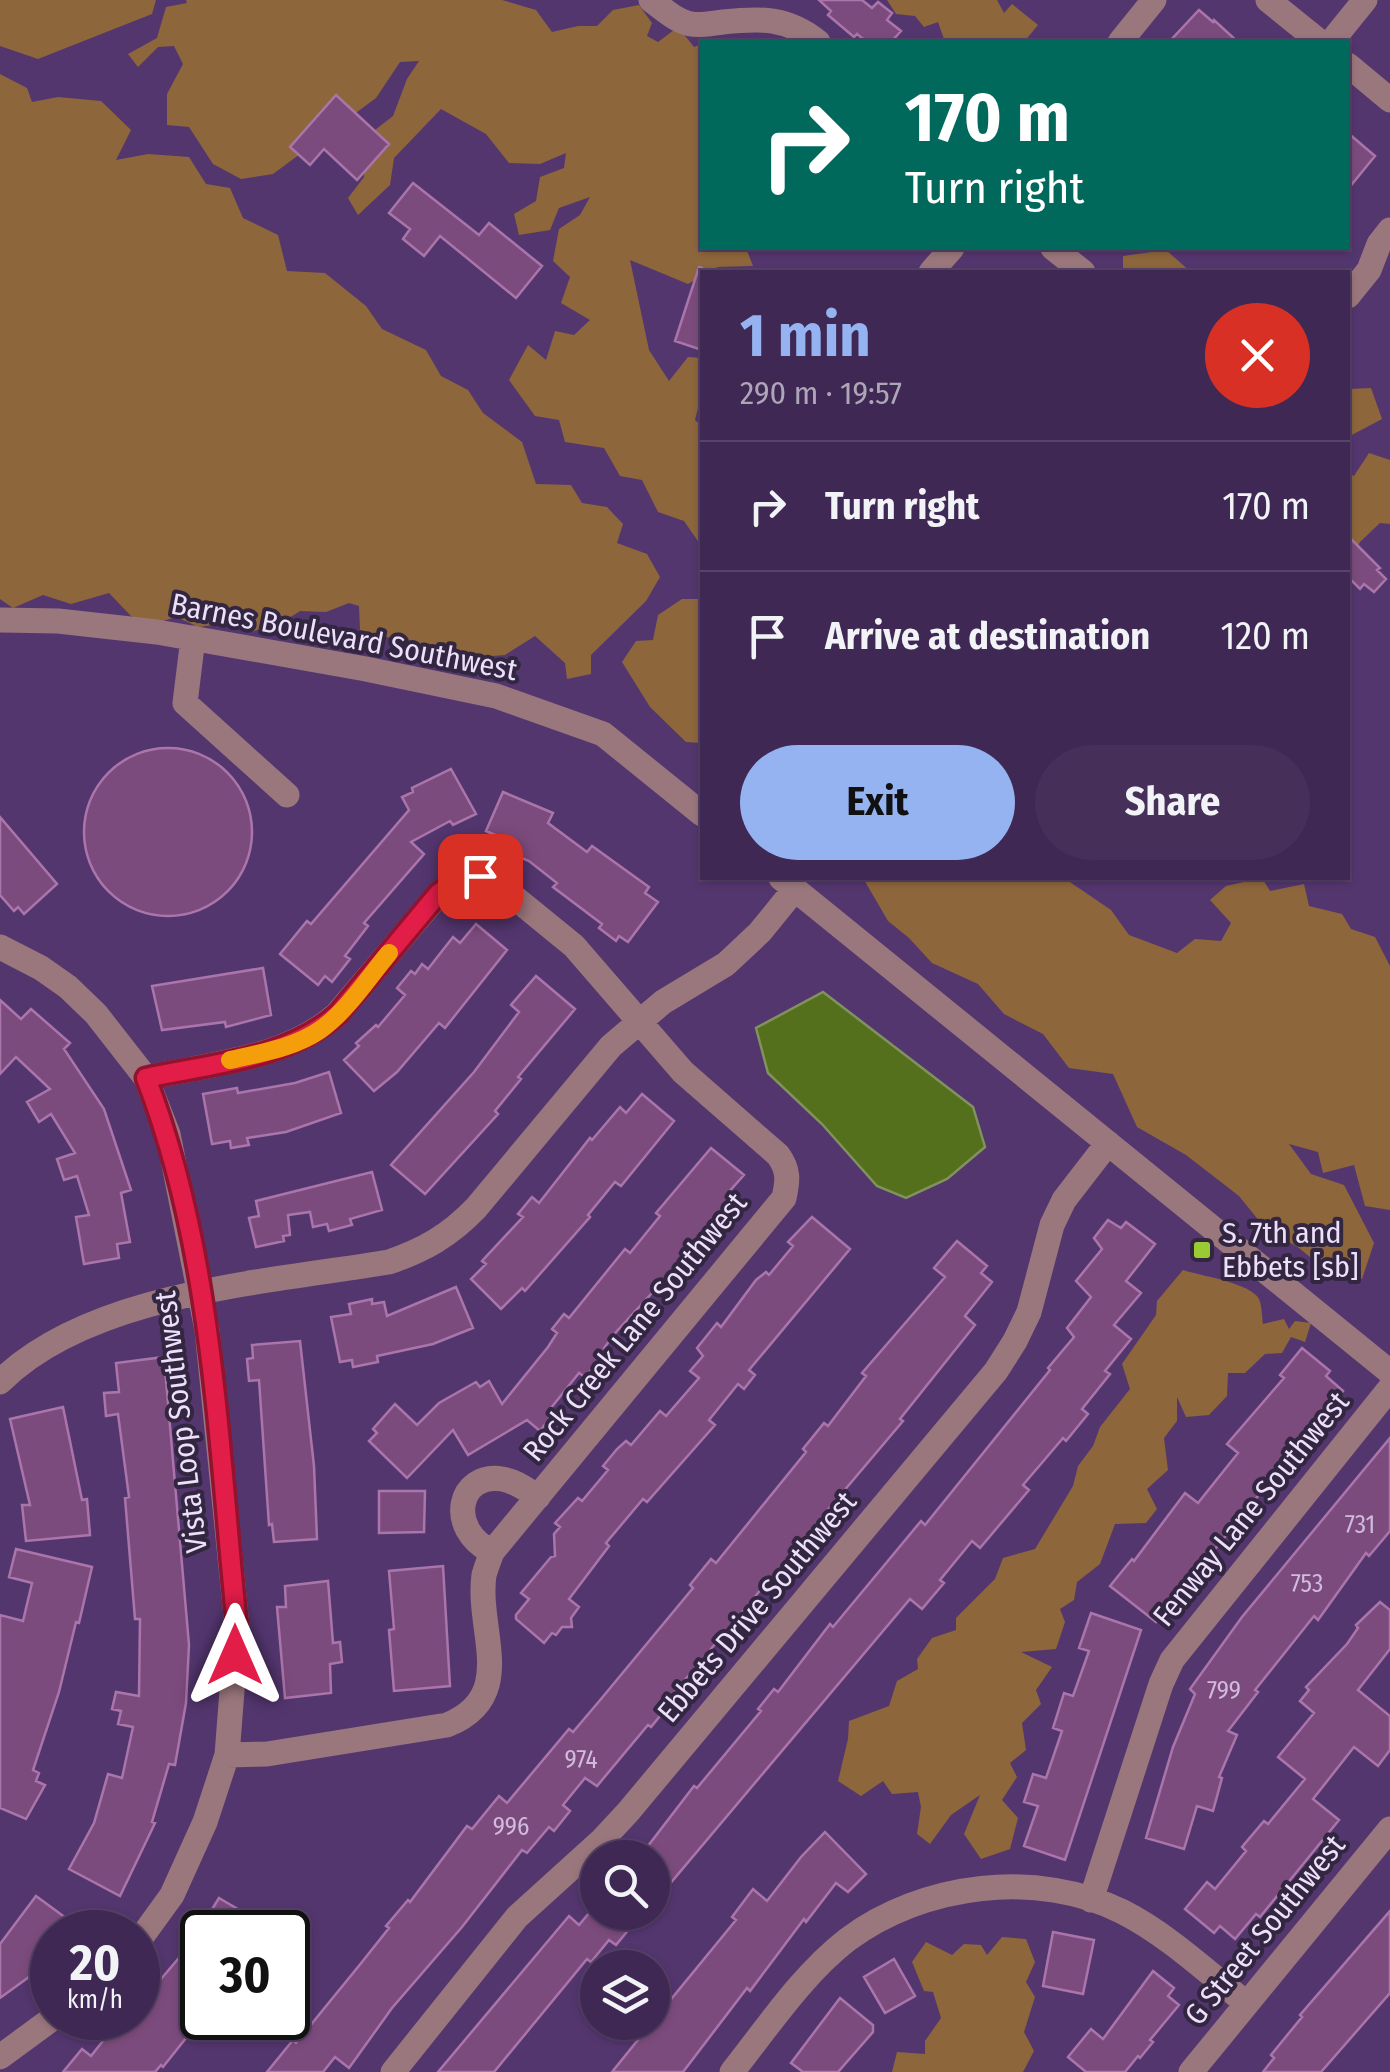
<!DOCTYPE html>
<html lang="en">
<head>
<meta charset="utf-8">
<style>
	:root { --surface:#3f2853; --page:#46305a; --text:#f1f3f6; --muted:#ada6b8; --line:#58446a; --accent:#95b2f1 }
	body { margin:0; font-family:"Fira Sans Condensed",sans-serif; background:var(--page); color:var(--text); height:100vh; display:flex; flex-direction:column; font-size:38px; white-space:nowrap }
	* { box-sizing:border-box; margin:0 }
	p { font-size:32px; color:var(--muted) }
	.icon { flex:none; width:55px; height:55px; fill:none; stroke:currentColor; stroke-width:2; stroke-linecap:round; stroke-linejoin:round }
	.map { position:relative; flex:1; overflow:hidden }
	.details { position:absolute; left:700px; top:270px; width:650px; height:610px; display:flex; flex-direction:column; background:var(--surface); border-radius:0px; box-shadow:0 2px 8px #0004,0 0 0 2px var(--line) }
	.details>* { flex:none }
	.guide { position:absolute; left:700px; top:40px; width:650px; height:210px; border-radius:0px; box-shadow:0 2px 8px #0004,0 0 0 2px var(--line); background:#00695c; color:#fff; overflow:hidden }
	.controls { position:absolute; left:580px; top:1840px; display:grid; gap:20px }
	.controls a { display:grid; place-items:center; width:90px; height:90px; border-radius:50%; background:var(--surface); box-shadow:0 2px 8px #0004,0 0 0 2px var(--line); font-size:50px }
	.speed { position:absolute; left:30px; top:1910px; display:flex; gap:20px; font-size:50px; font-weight:700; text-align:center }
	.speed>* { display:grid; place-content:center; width:130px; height:130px; border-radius:50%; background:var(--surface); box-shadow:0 2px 8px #0004,0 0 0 2px var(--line); line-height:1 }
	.speed small { font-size:25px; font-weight:400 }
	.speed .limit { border:5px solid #111; border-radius:15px; background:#fff; color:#111 }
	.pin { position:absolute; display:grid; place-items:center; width:85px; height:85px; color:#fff; margin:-42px; border-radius:20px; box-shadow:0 5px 15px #0006 }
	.me { position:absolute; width:110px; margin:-55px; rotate:0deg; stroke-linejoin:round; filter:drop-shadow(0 0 8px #0008) }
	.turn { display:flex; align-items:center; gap:35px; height:210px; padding:0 40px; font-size:45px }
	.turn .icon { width:130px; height:130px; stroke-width:2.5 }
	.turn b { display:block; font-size:70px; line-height:85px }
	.round { display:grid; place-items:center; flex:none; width:105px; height:105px; border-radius:52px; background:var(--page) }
	.summary { display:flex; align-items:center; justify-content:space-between; height:170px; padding:0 40px }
	h1 { font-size:60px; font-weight:700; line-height:75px; color:var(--accent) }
	.primary-button { display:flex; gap:20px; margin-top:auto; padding:20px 40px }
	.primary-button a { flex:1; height:115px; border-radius:60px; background:var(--accent); color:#111; font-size:40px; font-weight:700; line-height:115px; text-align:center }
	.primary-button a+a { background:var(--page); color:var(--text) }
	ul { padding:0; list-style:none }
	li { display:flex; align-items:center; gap:30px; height:130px; padding:0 40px; border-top:2px solid var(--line) }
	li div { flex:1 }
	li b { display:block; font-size:38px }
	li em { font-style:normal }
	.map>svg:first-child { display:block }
	.green { fill:#8d663c }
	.water { fill:#54701c; stroke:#82925f; stroke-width:2.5 }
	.building { fill:#7c4b7d; stroke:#aa75aa; stroke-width:2.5 }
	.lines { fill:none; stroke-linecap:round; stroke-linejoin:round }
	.minor { stroke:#9a777d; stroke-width:25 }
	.route-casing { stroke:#92132f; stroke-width:25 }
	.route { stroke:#e11d48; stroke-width:18 }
	.slow { stroke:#f59e0b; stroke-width:18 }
	.poi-dot { fill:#9acb35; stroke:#332640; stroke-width:4 }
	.labels { text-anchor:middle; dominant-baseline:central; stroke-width:8; stroke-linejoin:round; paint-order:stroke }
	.number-label { font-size:25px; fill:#d0bbdc }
	.street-label { font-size:30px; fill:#ece0fb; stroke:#332640 }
	.poi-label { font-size:30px; fill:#ece0fb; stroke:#332640; text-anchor:start }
</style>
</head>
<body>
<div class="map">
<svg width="1390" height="2072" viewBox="0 0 1390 2072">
	<rect width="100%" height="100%" fill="#54366f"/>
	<path class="green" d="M0 0H156L152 14 38 59 0 46Z
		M186 0H502L536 10 552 32 578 26H597L613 10 639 5 652 23 647 36 658 42 678 27 694 47 702 44V248H746L753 266 719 267 702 272V276L688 284 630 260 649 350 669 381 688 357 702 358V393L695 420 702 426V547L684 521 658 512 642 480 620 476 604 448 565 442 559 420 535 416 509 380 528 345 546 360 555 331 574 335 590 320 561 303 570 277 553 261 559 229 580 215 590 197 559 208 550 230 519 235 514 214 536 201 540 177 564 168 566 153 540 164 509 163 486 134 441 109 394 158 390 185 358 215 348 198 364 177 366 137 393 116 407 79 419 61 400 62 376 98 273 174 241 179 213 164 189 127 167 125V94L183 64 174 46 158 47 138 67 128 54 157 38 166 7 187 3Z
		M887 0H997L1004 13 1012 4 1038 25 1024 42H945L938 22 924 27 915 16 896 14Z
		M0 74 27 88 32 102 58 97 101 101 131 130 116 160 148 154 189 157 206 184 230 188 243 218 278 235 287 271 325 273 366 306 382 329 426 350 441 376 468 390 483 413 522 442 536 484 571 485 582 503 607 507 623 524 617 543 647 554 660 577 646 601 591 655V674L567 679 565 663 535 636 505 655 468 658 360 630 359 606 349 603 326 612 300 611 281 623 251 632 226 623 199 627 176 617 150 625 131 616 109 593 71 604 43 595 13 608 0 599Z
		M1166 250 1191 272H1123V256Z
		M1371 388 1382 419 1348 437V389Z
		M1369 453 1390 460V524L1380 523 1360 542 1348 566V473L1354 476Z
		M682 599H702V743L686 742 650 707 622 662 636 641 653 640 658 615Z
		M863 878H1064L1111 910 1129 935 1177 953 1195 939 1221 941 1231 923 1210 900 1226 886 1262 878 1270 891 1304 884 1309 906 1342 914 1351 929 1375 937 1390 966V1210L1365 1206 1354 1165 1323 1173 1318 1152 1289 1144 1311 1174 1344 1185 1374 1243 1362 1279 1332 1275 1299 1248 1264 1227 1239 1196 1186 1155 1137 1127 1113 1074 1069 1068 1043 1034 1004 1014 978 984 932 963 909 938 888 921Z
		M1183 1270C1201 1276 1251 1283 1259 1299 1262 1306 1262 1317 1263 1324L1284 1319 1289 1329 1295 1321 1311 1323 1305 1342 1291 1337 1282 1353 1265 1354 1245 1373H1228L1227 1396 1209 1415 1186 1417 1177 1397V1421L1164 1438 1168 1470 1147 1489 1157 1509 1146 1523 1115 1524 1100 1564 1077 1582 1074 1600 1060 1609 1065 1622 1056 1649 1021 1652 1052 1667 1036 1690 1041 1704 1022 1723 1026 1750 1010 1763 1017 1777 1002 1800 1018 1818 1010 1849 981 1859 964 1834 980 1795 951 1815 930 1844 917 1834 921 1807 918 1792 892 1794 883 1781 861 1796 838 1781 848 1739 849 1721 889 1706 897 1681 918 1669 917 1659 932 1638 956 1630V1618L995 1579 1003 1558 1035 1549 1073 1486 1078 1466 1093 1446 1100 1427 1130 1389 1122 1364 1156 1315 1157 1301Z
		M1002 1937 1026 1939 1035 1962 1026 1982 1035 1997 1024 2032 1034 2051 1023 2072H892L897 2052 925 2054V2041L941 2018 933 1992 924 1991 912 1962 926 1942 952 1955 964 1944 981 1945 987 1955Z"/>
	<path class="water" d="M823 992 973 1107 985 1147 947 1179 906 1198 877 1186 822 1124 768 1073 756 1028Z"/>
	<path class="building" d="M819 0H862L872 8 878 2 892 13 887 20 901 31 891 42H867L857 34 854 37 828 15 831 11Z
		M1199 10 1213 22 1214 20 1238 42H1169Z
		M336 95 389 144 357 180 324 149 310 165 290 147Z
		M1348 133 1375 156 1348 189Z
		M413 183 479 235 489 223 542 266 516 298 440 236 424 256 403 239 410 229 389 213Z
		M699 267 702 268V350L675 341Z
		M1348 536 1380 568 1377 570 1386 579 1374 592 1364 584 1360 589 1348 577Z
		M84 832a84 84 0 1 1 168 0a84 84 0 1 1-168 0Z
		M451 769 476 814 453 825 450 821 411 842 424 854 364 923 368 926 345 956 350 959 332 982 325 976 318 985 280 954 307 921 311 924 409 810 402 797 413 792 412 788Z
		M503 792 553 813 548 823 587 852 592 846 649 887 645 893 658 902 628 942 619 936 616 941 599 928 602 924 553 887 557 883 529 861 505 851 509 841 486 831Z
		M0 817 57 884 24 914 18 907 14 911 0 895Z
		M476 924 507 950 445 1028 439 1023 397 1072 374 1091 344 1060 359 1046 356 1043 376 1025 378 1027 405 995 397 988 411 971 415 974 422 964 428 969 453 937 460 943Z
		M263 968 271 1015 226 1027 225 1022 162 1030 152 986Z
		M536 976 575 1009 518 1077 521 1079 495 1111 498 1114 425 1194 391 1165 474 1072 519 1012 511 1005Z
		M0 1000 21 1019 31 1009 70 1043 64 1049 104 1109 131 1190 121 1193 130 1242 117 1244 119 1258 84 1264 76 1217 89 1215 77 1176 64 1180 57 1159 75 1153 51 1114 39 1122 27 1102 50 1089 16 1057 0 1074Z
		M329 1072 341 1113 286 1132 247 1138 249 1145 231 1148 230 1141 212 1144 203 1094 237 1088 238 1093 295 1083Z
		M642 1094 674 1121 621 1186 615 1182 588 1215 590 1217 525 1291 522 1288 501 1309 471 1279 486 1264 482 1261 523 1217 518 1214 532 1197 539 1203 590 1138 592 1140 620 1107 626 1113Z
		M711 1148 744 1175 728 1193 735 1199 691 1256 688 1254 617 1331 604 1348 612 1355 598 1372 593 1368 585 1377 579 1373 551 1408 555 1411 540 1431 527 1420 468 1455 453 1430 407 1478 369 1441 377 1433 373 1429 395 1404 417 1425 439 1403 476 1382 480 1387 489 1381 502 1404 548 1347 557 1333 552 1329 564 1314 569 1318 625 1249 630 1253 660 1216 656 1213Z
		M372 1172 382 1210 350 1219 352 1225 329 1231 327 1224 313 1227 310 1212 288 1215 290 1235 283 1236 284 1241 256 1247 249 1218 259 1216 256 1201Z
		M812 1217 850 1249 749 1370 755 1375 744 1389 738 1384 709 1420 715 1425 647 1502 643 1499 606 1543 609 1546 569 1599 579 1607 571 1618 572 1627H562L556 1635 552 1633 544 1643 516 1619V1615L529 1599 521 1593 551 1557 555 1556 554 1534 560 1527 555 1523 578 1498 582 1501 608 1470 603 1466 617 1449 626 1441 631 1445 660 1411 666 1416 699 1378 690 1371 703 1356 697 1348 717 1323 721 1327 756 1280 766 1272 769 1275 793 1246 788 1242Z
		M1108 1220 1121 1228 1126 1222 1155 1244 1126 1281 1141 1293 1114 1325 1131 1339 1105 1371 1110 1374 1082 1409 1088 1414 1066 1441 1063 1438 1023 1485 1029 1490 980 1548 972 1541 940 1580 944 1583 922 1609 910 1599 652 1905V1850L648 1846 694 1786 697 1788 761 1711 758 1709 774 1689 778 1692 830 1624 833 1627 921 1521 925 1525 1050 1370 1048 1368 1074 1337 1067 1328 1091 1297 1076 1281 1102 1249 1094 1238Z
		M957 1241 987 1266 981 1273 992 1282 965 1316 975 1325 900 1419 903 1421 810 1531 766 1590 763 1587 674 1693 677 1695 651 1727 648 1725 597 1786 585 1778 563 1805 570 1811 554 1831 549 1827 527 1853 522 1850 462 1927 392 2008 349 2068 335 2057 323 2072H267L293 2040 296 2043 362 1962 389 1928 386 1926 408 1900 410 1902 467 1826 472 1829 499 1796 507 1803 569 1729 573 1732 601 1699 693 1588 690 1585 711 1559 716 1563 806 1452 803 1449 824 1423 828 1426 866 1376 862 1373 945 1277 934 1268Z
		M456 1287 473 1328 433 1344 377 1356 378 1362 353 1367 352 1360 340 1362 331 1317 351 1314 349 1304 372 1299V1304L384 1302 387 1316Z
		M300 1341 314 1466 317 1539 274 1542 272 1524 269 1525 259 1380 249 1381 247 1359 253 1358 252 1345Z
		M1302 1348 1330 1371 1326 1376 1343 1391 1156 1622 1110 1586 1132 1559 1134 1561 1185 1493 1198 1503 1238 1453 1227 1444 1284 1378 1280 1375Z
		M164 1357 189 1645 186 1703 175 1765 169 1764 152 1822 155 1823 120 1896 69 1869 94 1823 108 1774 122 1778 133 1727 118 1724 121 1711 112 1709 116 1692 139 1696 140 1619H135L125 1498 129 1497 118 1414 106 1416 104 1393 119 1392 116 1363Z
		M63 1407 82 1500 87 1499 90 1535 26 1541 22 1505H30L10 1419Z
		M1390 1438V1531L1369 1556 1366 1553 1318 1620 1314 1616 1255 1690 1258 1692 1228 1731 1237 1735 1219 1777 1222 1778 1213 1811 1197 1806 1184 1849 1146 1838 1173 1747 1195 1694 1190 1689 1242 1617Z
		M379 1491H425L424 1532 379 1533Z
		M16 1549 92 1567 79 1623 76 1622 59 1692 33 1770 39 1773 36 1781 45 1785 26 1819 0 1808V1615L23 1621 32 1583 9 1577Z
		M443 1566 450 1686 394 1691 389 1630 394 1629 389 1571Z
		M328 1581 333 1643 340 1642 342 1662 330 1664 331 1693 285 1698 277 1607H286L285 1586Z
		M1380 1602 1390 1610V1649L1358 1690 1390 1716V1750L1378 1766 1354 1747 1313 1799 1339 1820 1260 1917 1256 1914 1235 1939 1220 1926 1214 1933 1185 1909 1207 1882 1215 1889 1246 1851 1242 1847 1264 1821 1268 1824 1305 1779 1278 1757 1314 1713 1300 1701 1309 1690 1306 1687 1347 1644 1358 1628 1356 1625Z
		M1091 1613 1141 1630 1065 1860 1024 1846 1038 1806 1024 1802 1033 1774 1046 1778 1062 1731 1053 1728 1064 1693 1073 1696 1089 1651 1079 1648Z
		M825 1832 866 1874 848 1892 836 1883 806 1922 804 1919 750 1991 747 1988 683 2072H612L650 2025 648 2022H652V2017L669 1996 672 1998 736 1920 732 1917 753 1889 767 1901 801 1857Z
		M36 1896 85 1932H52V1965L45 1959 33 1974 0 1998V1944Z
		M219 1898 277 1932H202V2035L194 2028 163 2067 161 2065 155 2072H63L82 2049 91 2056 121 2018H138V2006L201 1932H198Z
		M1390 1911V1993L1321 2072H1263L1274 2058 1271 2055 1302 2017 1300 2015Z
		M590 1912H643L616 1945 609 1940 591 1962 587 1959 494 2072H438L569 1916 579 1925Z
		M1053 1932 1094 1940 1083 1994 1043 1986Z
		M894 1959 915 1996 885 2013 864 1977Z
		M1153 1971 1174 1988 1168 1996 1179 2005 1150 2040 1153 2042 1140 2058 1138 2056 1125 2072H1086L1068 2057 1091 2029 1103 2039Z
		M840 1998 873 2025V2032L838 2072H803L791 2063Z"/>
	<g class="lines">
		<path class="minor" d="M651 0C663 9 676 21 691 24 701 26 713 23 723 22 760 18 787 17 818 42
			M1268 0 1320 42
			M1120 42 1154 0
			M1331 42 1365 0
			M1348 65 1390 100
			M1053 248 1083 272
			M931 272 952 248
			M1348 296 1369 270 1379 244 1390 230
			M0 620 58 621 157 632 366 669 496 696 603 734 702 814
			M193 638 185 703 287 795
			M781 878 1390 1372
			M0 947 41 968 68 987 96 1014 146 1078 168 1134 207 1330 237 1626 227 1755 205 1822 172 1895 138 1942
			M146 1078C210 1064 287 1059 337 1014L438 895 458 879 480 876 498 884 574 946 683 1072 778 1155C789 1170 788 1180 784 1198L492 1552C489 1560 486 1568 484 1575 476 1631 519 1696 447 1725L267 1754 227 1755
			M0 1382C89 1293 269 1282 389 1262 424 1250 449 1236 476 1208L611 1046 663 1002 726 964 760 932 795 889
			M492 1552C445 1528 459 1472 502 1479 516 1481 527 1490 538 1497
			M1091 1900 1161 1684 1172 1660 1390 1388
			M0 2057 53 2018
			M393 2072 517 1917 602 1840 628 1812 996 1371 1015 1341 1029 1312 1052 1225 1064 1200 1108 1143
			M732 2072C767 2028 802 1975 847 1940 923 1883 1038 1869 1123 1912 1168 1935 1207 1972 1246 2003
			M1191 2072 1390 1829"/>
	</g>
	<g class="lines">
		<g class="route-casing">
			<path id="route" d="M235 1655 237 1626C218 1444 213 1251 146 1078 210 1064 288 1059 338 1014L438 894 458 879 480 876"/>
		</g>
		<use href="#route" class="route"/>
		<path class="slow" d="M230 1060C260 1053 294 1048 320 1030 347 1011 368 978 389 953"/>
	</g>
	<rect class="poi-dot" x="1192" y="1240" width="20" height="20" rx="5"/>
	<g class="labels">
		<g class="number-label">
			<text x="1360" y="1525">731</text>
			<text x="1307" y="1584">753</text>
			<text x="1224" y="1691">799</text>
			<text x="581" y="1760">974</text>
			<text x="511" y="1827">996</text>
		</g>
		<g class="street-label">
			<text transform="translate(344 637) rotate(11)">Barnes Boulevard Southwest</text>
			<text transform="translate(635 1327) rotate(-51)">Rock Creek Lane Southwest</text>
			<text transform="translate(181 1422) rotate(-97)">Vista Loop Southwest</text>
			<text transform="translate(1251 1509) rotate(-51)">Fenway Lane Southwest</text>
			<text transform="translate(757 1607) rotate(-50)">Ebbets Drive Southwest</text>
			<text transform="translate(1265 1930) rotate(-51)">G Street Southwest</text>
		</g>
		<g class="poi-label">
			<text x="1222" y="1233">S. 7th and<tspan x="1222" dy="34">Ebbets [sb]</tspan></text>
		</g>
	</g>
</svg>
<div class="controls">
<a><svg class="icon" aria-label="search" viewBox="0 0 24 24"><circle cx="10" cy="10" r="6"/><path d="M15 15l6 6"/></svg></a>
<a><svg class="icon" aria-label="layers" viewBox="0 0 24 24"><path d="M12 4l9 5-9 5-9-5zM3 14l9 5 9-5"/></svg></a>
</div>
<div class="speed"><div>20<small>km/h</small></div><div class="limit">30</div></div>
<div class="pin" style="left:480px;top:876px;background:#d93025"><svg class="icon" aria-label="arrive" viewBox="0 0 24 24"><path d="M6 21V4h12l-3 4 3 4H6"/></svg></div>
<svg class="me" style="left:235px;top:1655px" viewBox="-20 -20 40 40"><path d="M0-17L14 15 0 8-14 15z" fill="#e11d48" stroke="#fff" stroke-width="4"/></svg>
<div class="guide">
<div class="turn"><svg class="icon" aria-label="right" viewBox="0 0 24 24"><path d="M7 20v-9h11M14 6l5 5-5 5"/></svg><div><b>170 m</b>Turn right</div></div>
</div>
<section class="details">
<div class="summary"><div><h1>1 min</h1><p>290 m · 19:57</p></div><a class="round" style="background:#d93025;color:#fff"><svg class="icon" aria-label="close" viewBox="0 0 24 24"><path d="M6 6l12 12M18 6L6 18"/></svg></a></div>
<ul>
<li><svg class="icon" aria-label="right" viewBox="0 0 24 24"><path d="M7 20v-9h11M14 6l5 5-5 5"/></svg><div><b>Turn right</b></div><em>170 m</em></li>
<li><svg class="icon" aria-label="arrive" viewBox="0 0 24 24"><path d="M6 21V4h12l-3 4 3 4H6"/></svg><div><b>Arrive at destination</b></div><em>120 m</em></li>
</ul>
<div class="primary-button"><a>Exit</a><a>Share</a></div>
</section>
</div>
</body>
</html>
